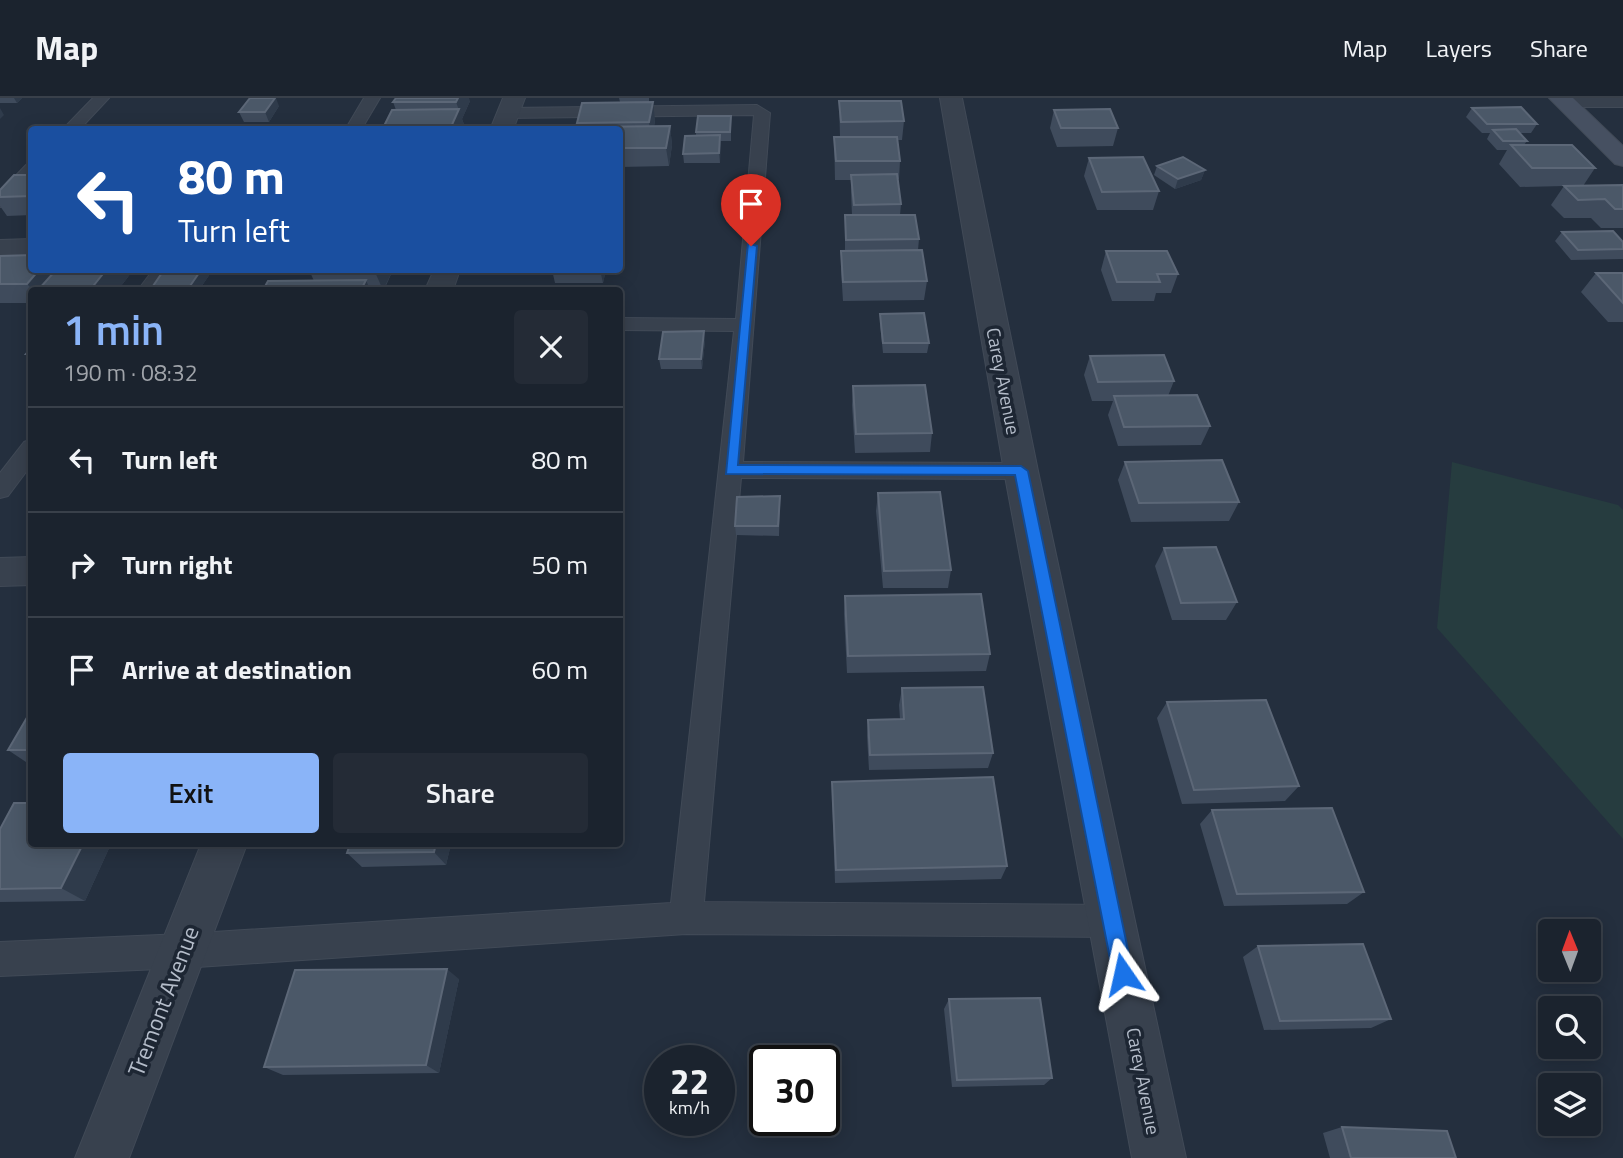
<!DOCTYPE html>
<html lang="en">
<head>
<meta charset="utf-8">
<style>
	:root { --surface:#1b232e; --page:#242b36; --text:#f1f3f6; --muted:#a0a4aa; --line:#39404a; --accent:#8ab4f8 }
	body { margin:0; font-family:"Titillium Web",sans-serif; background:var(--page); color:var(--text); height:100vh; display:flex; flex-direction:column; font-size:26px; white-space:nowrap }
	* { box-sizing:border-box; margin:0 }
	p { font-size:23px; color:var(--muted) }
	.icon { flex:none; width:38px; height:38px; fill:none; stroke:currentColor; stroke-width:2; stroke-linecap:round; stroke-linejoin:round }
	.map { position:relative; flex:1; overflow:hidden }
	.panel { position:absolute; left:28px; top:189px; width:595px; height:560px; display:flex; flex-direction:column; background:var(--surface); border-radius:7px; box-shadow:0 4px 18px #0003,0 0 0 2px var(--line) }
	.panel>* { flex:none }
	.top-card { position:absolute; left:28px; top:28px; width:595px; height:147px; border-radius:7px; box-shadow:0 4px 18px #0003,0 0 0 2px var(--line); background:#1a4fa0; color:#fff; overflow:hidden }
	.needle { width:46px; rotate:359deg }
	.controls { position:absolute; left:1538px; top:821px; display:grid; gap:14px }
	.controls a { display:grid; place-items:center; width:63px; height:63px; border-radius:7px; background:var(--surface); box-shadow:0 4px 18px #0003,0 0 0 2px var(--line); font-size:35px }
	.speed { position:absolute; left:644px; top:947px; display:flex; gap:14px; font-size:35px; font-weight:700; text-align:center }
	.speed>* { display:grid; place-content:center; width:91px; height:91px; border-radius:50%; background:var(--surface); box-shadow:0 4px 18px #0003,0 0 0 2px var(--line); line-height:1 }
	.speed small { font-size:18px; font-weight:400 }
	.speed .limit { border:4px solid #111; border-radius:10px; background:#fff; color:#111 }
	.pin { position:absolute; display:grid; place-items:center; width:60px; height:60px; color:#fff; margin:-72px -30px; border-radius:50% 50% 50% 0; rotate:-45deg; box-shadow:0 0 7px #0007 }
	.pin .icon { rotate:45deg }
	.me { position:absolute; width:77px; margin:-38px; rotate:349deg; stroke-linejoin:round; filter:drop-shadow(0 0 5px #0008) }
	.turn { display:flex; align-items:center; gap:24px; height:147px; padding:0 35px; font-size:32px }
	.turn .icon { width:91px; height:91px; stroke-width:2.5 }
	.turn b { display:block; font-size:49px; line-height:60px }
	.round { display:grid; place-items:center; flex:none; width:74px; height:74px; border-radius:7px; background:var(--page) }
	.summary { display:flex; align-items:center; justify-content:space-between; height:119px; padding:0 35px }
	h1 { font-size:42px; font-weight:600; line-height:52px; color:var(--accent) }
	.button { display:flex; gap:14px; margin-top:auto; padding:14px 35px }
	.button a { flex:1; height:80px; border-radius:7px; background:var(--accent); color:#111; font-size:28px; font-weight:600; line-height:80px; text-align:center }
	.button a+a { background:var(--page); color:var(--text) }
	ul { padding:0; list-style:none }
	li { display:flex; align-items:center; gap:21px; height:105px; padding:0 35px; border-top:2px solid var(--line) }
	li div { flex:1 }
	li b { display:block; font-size:26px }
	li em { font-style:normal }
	header { display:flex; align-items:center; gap:42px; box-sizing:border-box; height:98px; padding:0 35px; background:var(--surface); border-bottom:2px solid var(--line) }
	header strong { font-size:33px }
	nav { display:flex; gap:38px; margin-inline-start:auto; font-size:24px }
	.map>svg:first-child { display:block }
	.green { fill:#263c3f }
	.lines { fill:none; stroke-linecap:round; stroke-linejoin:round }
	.lane-casing { stroke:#414a57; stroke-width:2 }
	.street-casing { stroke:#414a57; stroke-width:2 }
	.secondary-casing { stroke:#414a57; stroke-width:2 }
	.lane { fill:#38414e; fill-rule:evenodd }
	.street { fill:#38414e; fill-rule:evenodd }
	.secondary { fill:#465061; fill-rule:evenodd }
	.wall { fill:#3f4b5c }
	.shaded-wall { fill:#2f3b4b }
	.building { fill:#4b5868; stroke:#5c6777; stroke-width:2 }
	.route { fill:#1a73e8; stroke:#114b97; stroke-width:2 }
	.labels { text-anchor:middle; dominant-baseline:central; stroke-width:7; stroke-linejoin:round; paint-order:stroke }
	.street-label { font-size:19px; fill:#b4bcc9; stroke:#1d2633 }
	.near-street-label { font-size:23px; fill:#b4bcc9; stroke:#1d2633 }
</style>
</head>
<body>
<header>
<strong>Map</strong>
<nav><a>Map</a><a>Layers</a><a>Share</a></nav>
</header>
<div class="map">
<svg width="1623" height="1060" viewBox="0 0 1623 1060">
	<rect width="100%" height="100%" fill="#242f3e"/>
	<path class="green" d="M1452 364 1618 407 1623 412V741L1437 530Z"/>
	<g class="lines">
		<g class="lane-casing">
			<path id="lane" d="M93 0H109L79 32H62Z
				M364 0H380L361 32H345Z
				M1623 0V9H1564L1556 4 1562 0Z
				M757 7 770 15 743 364 1021 365 1029 367 1032 373 1029 379 1021 381 741 380 704 804 1113 807 1124 812 1129 823 1124 834 1113 839 686 836 183 870 0 878V844L183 836 671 805 734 233 620 232V220L736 221 754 17 508 20 500 15 508 10Z
				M32 66V81L6 108 0 109V94L26 67Z
				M153 172H171L156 192H138Z
				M32 341V366L8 398 0 400V375L24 344Z"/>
		</g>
		<g class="street-casing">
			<path id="street" d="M503 0H525L513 32H490Z
				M940 0H962L1038 373 1186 1060H1132L1004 373Z
				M32 141V157L0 158V142Z
				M434 172H460L453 192H425Z
				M32 459V487L0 488V460Z
				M201 746H247L129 1060H75Z"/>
		</g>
		<g class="secondary-casing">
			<path id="secondary" d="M1549 0H1573L1623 48V68L1615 66Z"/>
		</g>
		<use href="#lane" class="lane"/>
		<use href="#street" class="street"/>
		<use href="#secondary" class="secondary"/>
	</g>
	<path class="wall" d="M0 0H22L17 5H0Z
		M619 0H649V4L655 22 654 29 670 28 672 47 669 68 620 69V32H578L577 25 620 4Z
		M470 3 462 21 465 29 464 32H383V30L396 12 393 4Z
		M839 3 904 23 902 42H897L900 63 899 81H898L901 106 900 117 919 141 918 152 927 183 924 202 843 203 841 172V153L845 152V117H852L851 95V82H835L834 39H840Z
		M279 8 269 24H244L239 14Z
		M1472 10 1537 26 1531 35H1519L1527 43 1524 47 1595 70 1583 88 1623 87V130H1601L1591 120H1564L1551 107 1564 88 1520 89 1499 66 1507 52H1497L1487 41 1490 35H1482L1466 19Z
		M1054 12 1118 30 1113 48 1057 49 1050 30Z
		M731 18V43H720V65H684L683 56 696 38V34Z
		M1089 60 1159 93 1153 112H1097L1084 78Z
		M1157 68 1205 72 1201 82 1175 91 1154 77Z
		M32 77V117L7 118 0 108V92Z
		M1562 134 1623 144V161L1571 162 1555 143Z
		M1106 153 1178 176 1171 195H1156L1154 203H1112L1101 172Z
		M3 158 32 172H128L131 175 118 192H32V205H0V186Z
		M393 172 384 192H263L314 183 310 174Z
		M552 172H606L603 185H555Z
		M1596 175H1623V224H1608L1581 194Z
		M210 176 199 192H156L153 188Z
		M880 216 929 245 927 255H883L880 226Z
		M705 243 702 271H661L659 261Z
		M1090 258 1174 283 1168 298 1210 328 1201 347 1118 348 1108 317 1113 303H1092L1084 277Z
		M853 288 932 335 930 354 855 355 852 307Z
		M1125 364 1239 404 1229 423 1131 424 1118 382Z
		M878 395 951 472 948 490H883L876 413Z
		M780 408 779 438 736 437 735 428Z
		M1164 450 1237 504 1226 522H1172L1155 468Z
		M845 498 990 556 986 573 847 575 844 516Z
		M902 590 993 655 988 670 869 672 867 638 868 622 900 621 899 607Z
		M1167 604 1299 688 1285 703 1182 706 1157 620Z
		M32 611V668L8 652Z
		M832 684 1007 768 1001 781 835 785 832 698Z
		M1212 712 1364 794 1347 806 1224 808 1200 726Z
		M0 731 32 746H111L85 803 0 804Z
		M350 746H451L446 767 362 769 347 755Z
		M1258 848 1391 921 1371 930 1264 932 1243 859Z
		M459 881 439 975 283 977 264 969Z
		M949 901 1052 980 1044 987 952 989 944 911Z
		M1342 1029 1456 1060H1330L1323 1035Z"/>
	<path class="shaded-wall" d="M14 0H22L17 5Z
		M275 0H276L279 8 269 24 265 14Z
		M458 0H469L470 3 462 21 465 29 464 32H452L451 29 459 12 456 4Z
		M653 4 655 22 651 43 649 24Z
		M0 10 4 17 0 21Z
		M670 28 672 47 669 68 666 50Z
		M720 37 721 47 720 65 719 55Z
		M620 72 622 88 620 102Z
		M1205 72 1201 82 1175 91 1178 81Z
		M39 172H62L52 192H33L27 186Z
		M106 172H128L131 175 118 192H90Z
		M201 172H207L210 176 199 192H193L190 188Z
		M377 172H393L383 192 375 174Z
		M600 172H606L603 185Z
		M366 182 370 192H361Z
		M704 233 705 243 702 271 701 261Z
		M83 746H111L85 803 61 790Z
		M436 746H451L446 767 434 754Z
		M447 871 459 881 439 975 426 967Z"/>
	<path class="building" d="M250 0H275L265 14H239Z
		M396 0H458L456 4H393Z
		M839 3H901L904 23 841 24Z
		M653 4 649 24 577 25 582 5Z
		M1521 9 1537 26H1487L1472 10Z
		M459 11 451 29 383 30 392 12Z
		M1110 11 1118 30H1061L1054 12Z
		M698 18H731L730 34H696Z
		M670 28 666 50H620V32H585L586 29Z
		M1516 31 1527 43H1503L1493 32Z
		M720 37 719 55 683 56 685 38Z
		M834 39H897L900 63H836Z
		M1511 47H1572L1595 70H1532Z
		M1143 59 1159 93 1102 94 1089 60Z
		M1183 59 1205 72 1178 81 1157 68Z
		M897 76 901 106 854 107 851 77Z
		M14 77H32V98L0 99V92Z
		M1623 87V111H1615L1605 101 1578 102 1564 88Z
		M845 117H915L919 141 846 142Z
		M1613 133 1623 144V151L1578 152 1562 134Z
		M922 152 927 183 843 184 841 153Z
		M1106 153H1167L1178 176H1157L1160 184H1117Z
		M32 157V172H39L27 186H0V158Z
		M56 172H106L90 192H38Z
		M164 172H201L190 188H153Z
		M311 172H377L375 174H310Z
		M1596 175H1623V205Z
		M366 182 361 192H263L268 183Z
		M924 215 929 245H883L880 216Z
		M704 233 701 261H659L663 234Z
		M32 249V256H26Z
		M1164 257 1174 283 1098 284 1090 258Z
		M925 287 932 335 856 336 853 288Z
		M1197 297 1210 328 1124 329 1114 298Z
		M1222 362 1239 404 1139 405 1125 364Z
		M940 394 951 472 884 473 878 395Z
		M780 398 778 428H735L737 399Z
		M1216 449 1237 504 1181 505 1164 450Z
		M981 496 990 556 848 558 845 498Z
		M983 589 993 655 870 657 868 622 904 621 902 590Z
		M1266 602 1299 688 1194 692 1167 604Z
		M32 611V652H8Z
		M993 679 1007 768 836 772 832 684Z
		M14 705H32V746H83L61 790 0 791V731Z
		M1332 710 1364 794 1237 796 1212 712Z
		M350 746H436L434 754 347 755Z
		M1363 846 1391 921 1280 923 1258 848Z
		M447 871 426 967 264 969 295 872Z
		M1040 900 1052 980 957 982 949 901Z
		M1342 1029 1447 1033 1456 1060H1351Z"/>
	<path class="route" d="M748 145 757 148 738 367 1021 368 1028 373 1133 876 1131 883 1123 886 1116 883 1113 876 1015 377 726 376Z"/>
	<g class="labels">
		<g class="street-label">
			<text transform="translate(1004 283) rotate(79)">Carey Avenue</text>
			<text transform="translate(1144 983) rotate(79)">Carey Avenue</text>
		</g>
		<g class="near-street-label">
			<text transform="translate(163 903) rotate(-69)">Tremont Avenue</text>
		</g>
	</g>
</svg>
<div class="controls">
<a><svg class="needle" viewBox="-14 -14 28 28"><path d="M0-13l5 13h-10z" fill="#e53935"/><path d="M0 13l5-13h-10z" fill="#a0a4aa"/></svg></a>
<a><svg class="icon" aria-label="search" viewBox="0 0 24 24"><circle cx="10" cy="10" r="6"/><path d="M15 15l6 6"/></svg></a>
<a><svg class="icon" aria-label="layers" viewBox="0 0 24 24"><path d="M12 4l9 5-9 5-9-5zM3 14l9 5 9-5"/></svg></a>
</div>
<div class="speed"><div>22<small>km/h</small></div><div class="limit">30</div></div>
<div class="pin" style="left:751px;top:148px;background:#d93025"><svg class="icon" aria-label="arrive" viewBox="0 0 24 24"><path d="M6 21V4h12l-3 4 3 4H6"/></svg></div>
<svg class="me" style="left:1123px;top:876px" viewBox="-20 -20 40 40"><path d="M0-17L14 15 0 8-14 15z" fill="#1a73e8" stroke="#fff" stroke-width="4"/></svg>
<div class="top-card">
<div class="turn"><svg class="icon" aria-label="left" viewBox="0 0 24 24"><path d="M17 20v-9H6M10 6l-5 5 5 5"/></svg><div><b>80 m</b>Turn left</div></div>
</div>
<section class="panel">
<div class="summary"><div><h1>1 min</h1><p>190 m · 08:32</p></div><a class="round"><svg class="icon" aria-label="close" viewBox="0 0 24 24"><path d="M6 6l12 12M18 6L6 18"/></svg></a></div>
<ul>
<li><svg class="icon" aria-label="left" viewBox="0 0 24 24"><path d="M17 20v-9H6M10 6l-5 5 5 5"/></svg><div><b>Turn left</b></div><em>80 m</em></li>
<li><svg class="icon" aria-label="right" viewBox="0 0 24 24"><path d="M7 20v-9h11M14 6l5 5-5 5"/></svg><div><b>Turn right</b></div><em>50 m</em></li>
<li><svg class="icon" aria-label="arrive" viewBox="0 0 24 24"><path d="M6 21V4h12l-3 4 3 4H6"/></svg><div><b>Arrive at destination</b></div><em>60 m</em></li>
</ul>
<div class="button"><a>Exit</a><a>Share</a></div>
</section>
</div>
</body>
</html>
